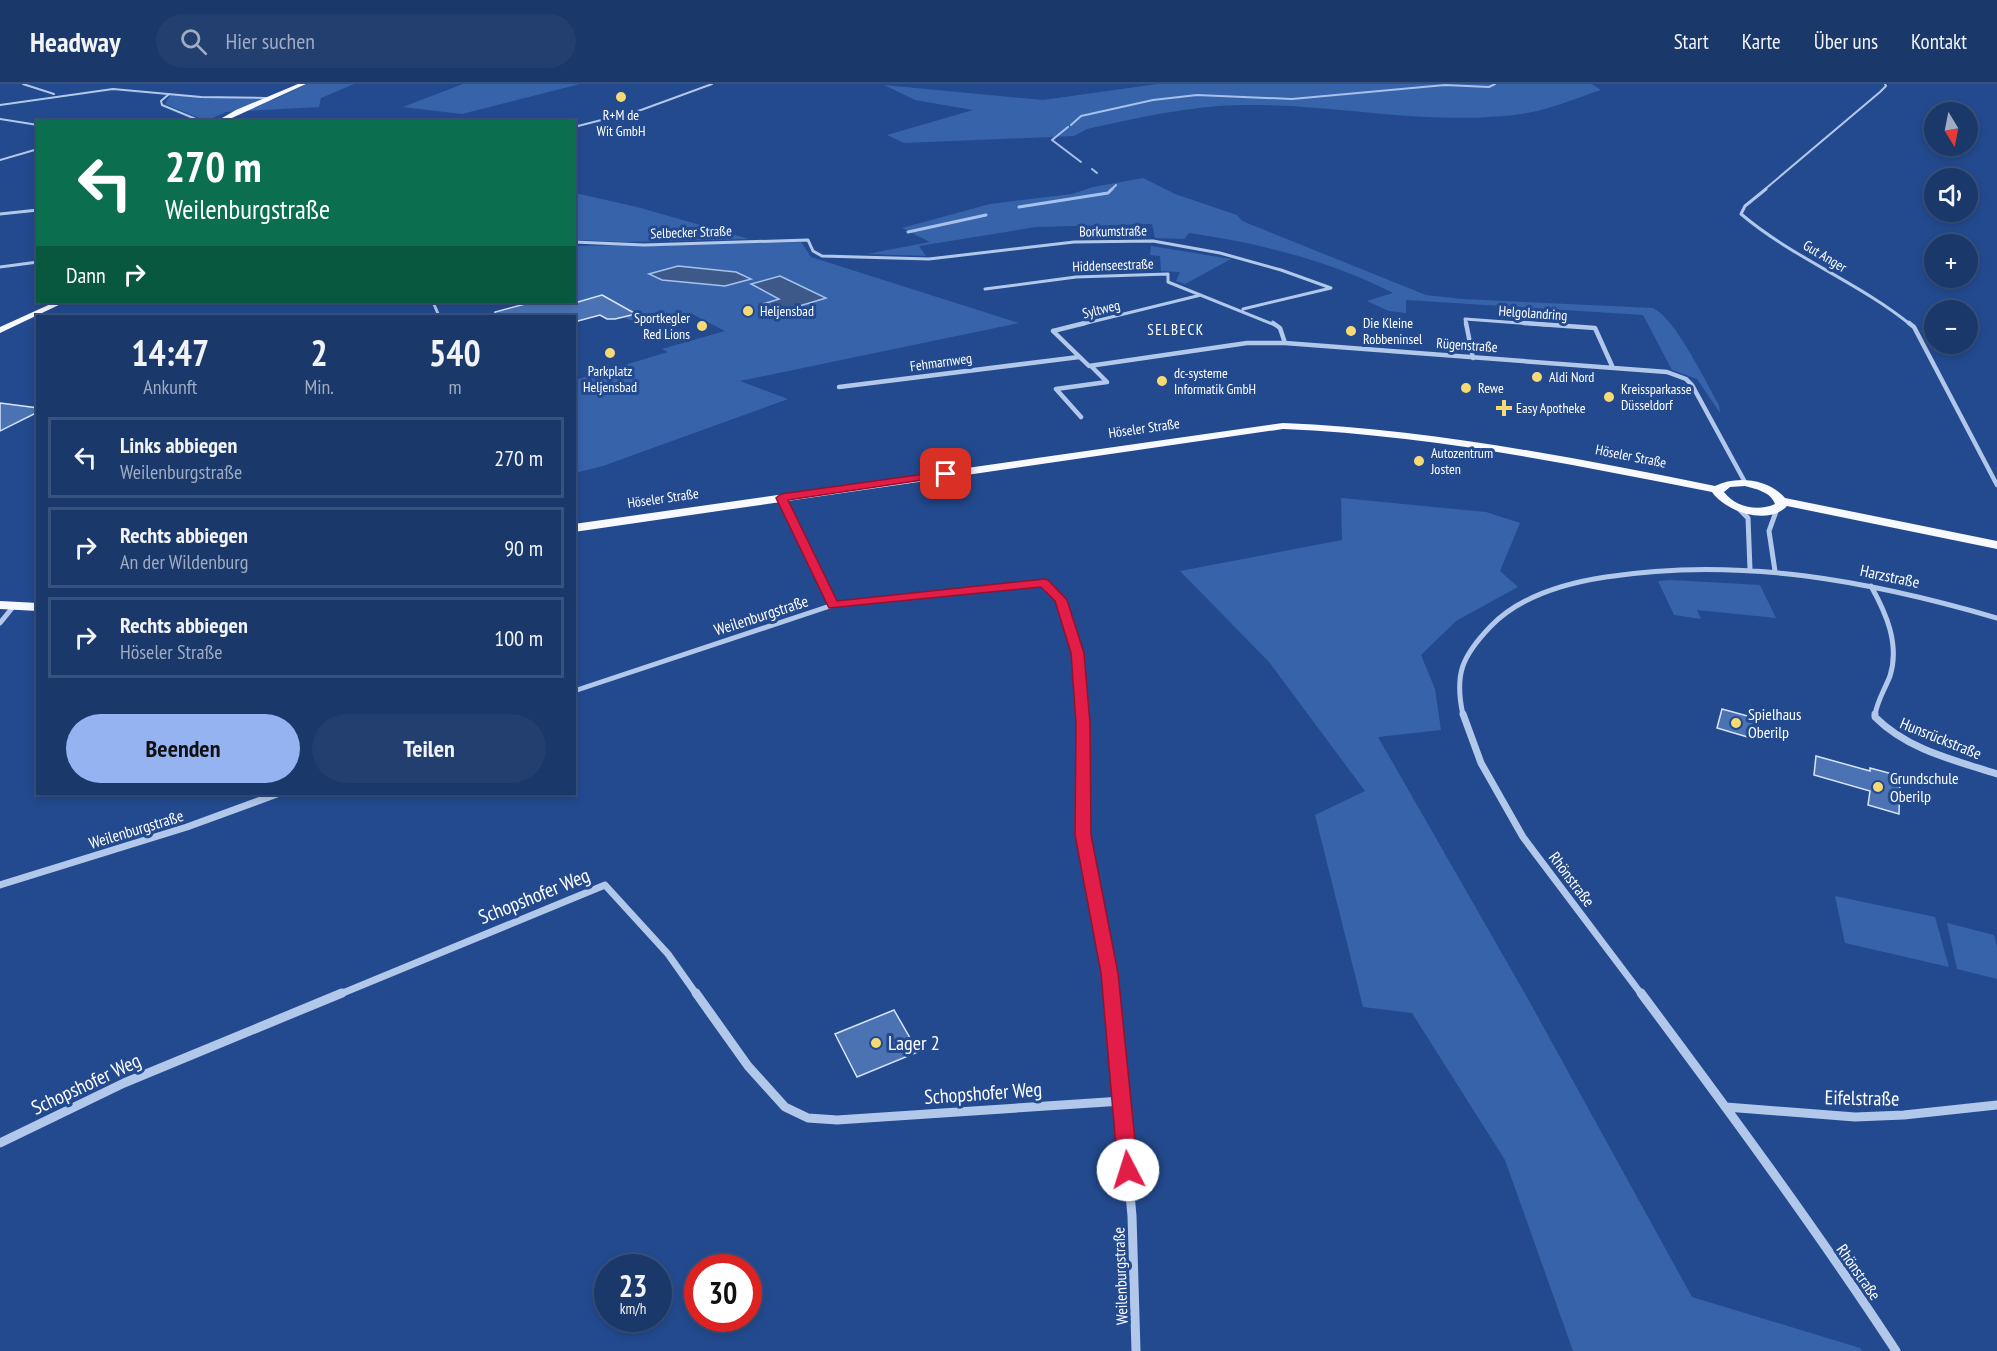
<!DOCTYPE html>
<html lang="de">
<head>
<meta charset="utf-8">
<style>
	:root { --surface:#1a386a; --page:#233f70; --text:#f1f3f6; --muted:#9facc1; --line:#38527e; --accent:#95b2f1 }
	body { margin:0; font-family:"PT Sans Narrow",sans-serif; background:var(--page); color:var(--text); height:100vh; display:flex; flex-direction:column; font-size:22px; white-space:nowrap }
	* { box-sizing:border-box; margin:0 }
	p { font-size:20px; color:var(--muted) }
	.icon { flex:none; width:33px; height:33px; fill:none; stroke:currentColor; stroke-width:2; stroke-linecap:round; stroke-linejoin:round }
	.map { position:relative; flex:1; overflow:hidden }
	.side { position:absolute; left:36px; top:231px; width:540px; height:480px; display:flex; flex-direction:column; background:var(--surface); border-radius:0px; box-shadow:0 3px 9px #0003,0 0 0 2px var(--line) }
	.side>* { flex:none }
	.guide { position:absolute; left:36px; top:36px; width:540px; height:183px; border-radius:0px; box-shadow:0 3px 9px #0003,0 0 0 2px var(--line); background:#0b6e4f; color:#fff; overflow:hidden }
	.needle { width:39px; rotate:170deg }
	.tools { position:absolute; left:1924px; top:18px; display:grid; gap:12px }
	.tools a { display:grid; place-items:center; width:54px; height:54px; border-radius:50%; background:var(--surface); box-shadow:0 3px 9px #0003,0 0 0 2px var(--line); font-size:30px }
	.speed { position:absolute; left:594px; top:1170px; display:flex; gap:12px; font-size:30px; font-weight:700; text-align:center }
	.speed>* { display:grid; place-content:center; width:78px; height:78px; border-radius:50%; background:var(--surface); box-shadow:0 3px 9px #0003,0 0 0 2px var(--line); line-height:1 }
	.speed small { font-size:15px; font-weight:400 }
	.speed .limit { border:9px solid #d22; background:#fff; color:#111 }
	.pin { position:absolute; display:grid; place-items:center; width:51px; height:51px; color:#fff; margin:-26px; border-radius:12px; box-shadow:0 3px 9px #0006 }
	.me { position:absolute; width:66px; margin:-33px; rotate:355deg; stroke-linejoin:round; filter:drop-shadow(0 0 4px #0008) }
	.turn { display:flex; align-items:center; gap:21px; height:126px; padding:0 30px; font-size:27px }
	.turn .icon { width:78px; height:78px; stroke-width:2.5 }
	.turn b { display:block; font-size:42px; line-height:51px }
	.then { display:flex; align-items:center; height:57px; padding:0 30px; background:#0003; gap:12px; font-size:22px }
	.eta { display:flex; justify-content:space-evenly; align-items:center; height:102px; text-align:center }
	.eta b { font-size:36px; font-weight:800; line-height:42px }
	.primary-button { display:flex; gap:12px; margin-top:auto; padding:12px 30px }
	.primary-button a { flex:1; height:69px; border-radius:36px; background:var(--accent); color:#111; font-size:24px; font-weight:800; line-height:69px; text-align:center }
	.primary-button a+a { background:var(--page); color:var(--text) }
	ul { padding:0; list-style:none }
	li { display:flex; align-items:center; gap:18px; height:81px; margin:0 12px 9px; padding:0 18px; border:3px solid var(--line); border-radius:0px }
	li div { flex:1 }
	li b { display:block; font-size:22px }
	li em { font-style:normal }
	header { display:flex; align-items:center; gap:36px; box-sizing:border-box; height:84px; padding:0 30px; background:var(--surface); border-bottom:2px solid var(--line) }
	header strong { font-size:28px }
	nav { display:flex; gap:33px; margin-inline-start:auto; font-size:21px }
	.search { width:420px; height:54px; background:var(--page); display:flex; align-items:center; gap:15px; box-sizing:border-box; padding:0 21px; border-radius:33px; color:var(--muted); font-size:22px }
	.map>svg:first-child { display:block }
	.green { fill:#3763ab }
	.water { fill:#3d598a; stroke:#a6c2ec; stroke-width:1.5 }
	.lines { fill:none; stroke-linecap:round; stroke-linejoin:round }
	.stream-far1 { stroke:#a6c2ec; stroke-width:2 }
	.stream { stroke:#a6c2ec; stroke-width:3 }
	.building { fill:#4b73b4; stroke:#d7e4f8; stroke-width:1.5 }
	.street-far5 { stroke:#b2c8eb; stroke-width:2 }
	.street-far4 { stroke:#b2c8eb; stroke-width:3 }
	.street-far3 { stroke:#b2c8eb; stroke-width:4.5 }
	.street-far2 { stroke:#b2c8eb; stroke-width:5 }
	.street-far1 { stroke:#b2c8eb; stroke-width:7 }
	.street { stroke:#b2c8eb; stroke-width:9 }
	.primary { fill:#f7f9ff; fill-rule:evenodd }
	.route { fill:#e11d48; stroke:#92132f; stroke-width:1.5 }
	.poi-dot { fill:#f7da74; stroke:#234a8e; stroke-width:2 }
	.labels { text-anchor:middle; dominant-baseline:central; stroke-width:6; stroke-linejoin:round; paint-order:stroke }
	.far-poi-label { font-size:14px; fill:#fff; stroke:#234a8e; text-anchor:start }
	.far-street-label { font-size:14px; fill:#fff; stroke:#234a8e }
	.far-neighbourhood-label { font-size:15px; letter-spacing:1.5px; fill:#fff; stroke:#234a8e }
	.street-label { font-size:16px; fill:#fff; stroke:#234a8e }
	.poi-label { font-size:16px; fill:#fff; stroke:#234a8e; text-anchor:start }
	.near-street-label { font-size:20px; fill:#fff; stroke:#234a8e }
	.near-poi-label { font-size:20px; fill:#fff; stroke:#234a8e; text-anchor:start }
</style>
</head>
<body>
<header>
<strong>Headway</strong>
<div class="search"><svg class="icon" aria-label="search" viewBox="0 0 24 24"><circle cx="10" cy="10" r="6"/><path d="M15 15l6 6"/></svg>Hier suchen</div>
<nav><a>Start</a><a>Karte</a><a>Über uns</a><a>Kontakt</a></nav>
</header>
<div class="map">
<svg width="1997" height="1267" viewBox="0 0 1997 1267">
	<rect width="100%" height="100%" fill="#234a8e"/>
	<path class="green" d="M307 0H354L321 14 319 23 226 28 206 37 165 20 170 11 273 16Z
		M463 0H580L462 30 403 23Z
		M1157 0H1592L1601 6C1577 14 1551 25 1527 29 1431 44 1336 19 1240 21 1188 22 1138 34 1087 45L1074 52 904 59 887 51 973 26 915 16 884 1 1043 16Z
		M1143 94 1175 110 1237 131 1242 137 1426 211 1462 215 1653 224C1676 235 1705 297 1719 321L1720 329 1697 295 1672 286 1643 231 1406 216V229L1389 227 1367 217 1393 209C1330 177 1260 159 1189 149L1184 155 1155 154 1152 140 1036 143 919 162 926 172 867 170 930 158 902 144 990 120 1072 110 1093 103Z
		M575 109 637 123 749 155 625 158 575 156Z
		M801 158 811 173 1019 239 740 297 788 315 603 382 575 389V296L668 268 662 265 725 247 692 230C662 239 652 248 622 232L611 235 602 231 575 238 574 232H526L511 223 527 218H574L575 162Z
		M1151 162 1231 175 1185 200 1176 197 1180 188 1161 187 1160 172 1150 171Z
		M1341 414 1486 428 1520 439 1500 487 1518 503 1456 537 1421 571 1435 605 1441 646 1378 653 1528 915 1692 1213 1860 1264 1862 1267H1573L1505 1076 1412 929 1363 923 1315 731 1365 707 1269 578 1180 487 1342 456Z
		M1670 496 1760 501 1776 534 1697 526 1701 535 1674 531 1658 497Z
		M1835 812 1935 833 1949 883 1845 859Z
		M1947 839 1994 851 1997 863V895L1957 885Z"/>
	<path class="water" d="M678 182 736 188 751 195 725 202 662 196 649 190Z
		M780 192 826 214 776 229 760 221 779 215 751 200Z"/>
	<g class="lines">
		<path class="stream-far1" d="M1071 41 1081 32 1153 16 1197 11 1292 15 1445 1 1489 3 1495 0
			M1068 43 1052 56 1081 78
			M1092 85 1097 89
			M1111 106 1116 101"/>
		<path class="stream" d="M1019 123 1108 109 1112 105
			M908 148 986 131"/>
	</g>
	<path class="building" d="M602 211 636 230 615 235H607L600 231 574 238V232H495V228L533 218H578Z
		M0 319 38 324V328L0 347Z
		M1722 625 1755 634 1751 654 1717 644Z
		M1816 672 1870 687V684L1900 692 1899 730 1868 721 1870 707 1814 691Z
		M894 926 918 968 857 993 835 950Z"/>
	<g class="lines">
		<path class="street-far5" d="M23 0 54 10
			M169 10 161 17 162 21 203 38
			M0 21 113 5 201 13 266 14
			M0 35 38 41
			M574 43 641 26 712 0
			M0 76 38 65
			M1764 106 1880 8 1886 2 1885 0"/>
		<path class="street-far4" d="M1766 105 1745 122 1741 130C1793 174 1858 198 1911 241
			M0 130 38 126
			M574 158 644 161 808 156 813 167 822 172 929 175 1074 158 1153 157 1220 169 1281 186 1331 204 1243 225
			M0 183 38 178
			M985 205 1076 193 1168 190V198L1275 241
			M433 218 439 232
			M1079 241 1201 211
			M1466 241 1465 235 1546 241"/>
		<path class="street-far3" d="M1273 239 1280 244 1285 259
			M1466 239 1473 274
			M1524 239 1595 244 1613 284
			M1909 239 1914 243 1997 401
			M1053 247 1089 282 1247 259H1285L1667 288 1686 295 1692 301 1746 400
			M1053 247 1085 239
			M839 303 1079 273
			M1081 333 1056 305 1107 298 1091 282"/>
		<path class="street-far2" d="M781 414 833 521
			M1737 423 1748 434 1750 485
			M1775 487 1769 447 1777 425
			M1871 502C1886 529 1900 560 1890 592 1885 605 1877 617 1875 631
			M0 539 13 523
			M574 607 833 521 1044 499 1061 516 1077 569 1082 631
			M1463 631C1454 590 1462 572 1491 542 1520 512 1566 499 1606 493 1739 472 1870 497 1997 534"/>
		<path class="street-far1" d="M1082 630 1083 751 1110 889 1112 911
			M1463 630 1481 679 1523 753 1642 911
			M1875 630V633C1908 666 1954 676 1997 690
			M0 801 187 743 277 710
			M338 911 605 801 668 870 697 911"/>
		<path class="street" d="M696 909 748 982 785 1023 808 1034 837 1036 1122 1017
			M1112 909 1132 1132 1136 1267
			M1641 909C1729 1027 1816 1145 1896 1267
			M1726 1023 1855 1033 1904 1031 1997 1021
			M0 1059 124 999 342 909"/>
		<path class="primary" d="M298 0H306L223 38H215L236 26Z
			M55 218H65L0 249V243Z
			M1283 339C1429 345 1571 373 1715 402 1736 391 1769 395 1785 414L1997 457V465L1787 422C1768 442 1726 428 1712 408 1570 380 1429 351 1283 345L574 448V440ZM1745 402C1756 405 1771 408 1775 420 1758 428 1735 423 1724 408L1730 403Z
			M0 517 38 519V527L0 525Z"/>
	</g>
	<path class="route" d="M946 387 949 388V392L788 416 837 517 1044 495 1048 496 1067 516 1084 569 1090 639 1091 751 1118 889 1138 1086 1135 1093 1128 1095 1121 1093 1118 1086 1101 889 1075 751 1076 639 1071 569 1055 517 1041 503 829 524 776 414 781 410Z"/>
	<g class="poi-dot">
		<circle cx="621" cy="13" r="6"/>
		<circle cx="748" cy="227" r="6"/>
		<circle cx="702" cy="242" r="6"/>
		<circle cx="1351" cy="247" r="6"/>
		<circle cx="610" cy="269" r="6"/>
		<circle cx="1537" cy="293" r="6"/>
		<circle cx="1162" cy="297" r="6"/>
		<circle cx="1466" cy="304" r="6"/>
		<circle cx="1609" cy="313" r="6"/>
		<path d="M1501 315h6v6h6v6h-6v6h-6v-6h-6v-6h6z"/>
		<circle cx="1419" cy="377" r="6"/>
		<circle cx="1736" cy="639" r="6"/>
		<circle cx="1878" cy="703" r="6"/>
		<circle cx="876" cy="959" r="6"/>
	</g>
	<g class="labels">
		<g class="far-poi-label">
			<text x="621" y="31" text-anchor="middle">R+M de<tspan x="621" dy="16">Wit GmbH</tspan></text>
			<text x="760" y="227">Heljensbad</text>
			<text x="690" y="234" text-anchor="end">Sportkegler<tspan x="690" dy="16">Red Lions</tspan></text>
			<text x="1363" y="239">Die Kleine<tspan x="1363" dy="16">Robbeninsel</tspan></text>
			<text x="610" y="287" text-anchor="middle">Parkplatz<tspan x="610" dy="16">Heljensbad</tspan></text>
			<text x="1174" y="289">dc-systeme<tspan x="1174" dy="16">Informatik GmbH</tspan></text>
			<text x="1549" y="293">Aldi Nord</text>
			<text x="1478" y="304">Rewe</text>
			<text x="1621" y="305">Kreissparkasse<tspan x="1621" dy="16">Düsseldorf</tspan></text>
			<text x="1516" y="324">Easy Apotheke</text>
			<text x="1431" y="369">Autozentrum<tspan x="1431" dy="16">Josten</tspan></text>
		</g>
		<g class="far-street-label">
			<text transform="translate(1113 147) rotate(-1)">Borkumstraße</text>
			<text transform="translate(691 148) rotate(-2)">Selbecker Straße</text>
			<text transform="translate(1825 172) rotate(31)">Gut Anger</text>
			<text transform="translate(1113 181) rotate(-2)">Hiddenseestraße</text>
			<text transform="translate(1101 225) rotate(-14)">Syltweg</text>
			<text transform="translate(1533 229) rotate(4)">Helgolandring</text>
			<text transform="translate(1467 261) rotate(4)">Rügenstraße</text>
			<text transform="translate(941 278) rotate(-8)">Fehmarnweg</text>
			<text transform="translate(1144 344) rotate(-8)">Höseler Straße</text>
			<text transform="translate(1631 372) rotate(11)">Höseler Straße</text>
			<text transform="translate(663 414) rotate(-8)">Höseler Straße</text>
		</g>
		<g class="far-neighbourhood-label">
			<text x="1176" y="245">SELBECK</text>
		</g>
		<g class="street-label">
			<text transform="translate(1890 492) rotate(12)">Harzstraße</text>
			<text transform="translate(761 531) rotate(-18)">Weilenburgstraße</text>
			<text transform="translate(1941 654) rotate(22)">Hunsrückstraße</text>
			<text transform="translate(136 745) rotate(-17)">Weilenburgstraße</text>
			<text transform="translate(1572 795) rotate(53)">Rhönstraße</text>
			<text transform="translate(1859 1188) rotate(55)">Rhönstraße</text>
			<text transform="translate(1120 1192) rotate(-92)">Weilenburgstraße</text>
		</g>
		<g class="poi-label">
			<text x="1748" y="630">Spielhaus<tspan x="1748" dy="18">Oberilp</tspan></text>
			<text x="1890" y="694">Grundschule<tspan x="1890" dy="18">Oberilp</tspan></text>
		</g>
		<g class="near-street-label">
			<text transform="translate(534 812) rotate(-22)">Schopshofer Weg</text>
			<text transform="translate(86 1000) rotate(-25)">Schopshofer Weg</text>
			<text transform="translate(983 1009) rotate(-4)">Schopshofer Weg</text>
			<text transform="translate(1862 1014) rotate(1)">Eifelstraße</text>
		</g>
		<g class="near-poi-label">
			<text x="888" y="959">Lager 2</text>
		</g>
	</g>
</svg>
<div class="tools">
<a><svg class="needle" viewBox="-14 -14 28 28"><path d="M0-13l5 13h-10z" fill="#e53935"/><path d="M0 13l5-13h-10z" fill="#9facc1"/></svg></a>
<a><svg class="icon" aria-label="sound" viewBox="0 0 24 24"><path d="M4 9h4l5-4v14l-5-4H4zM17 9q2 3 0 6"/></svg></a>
<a>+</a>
<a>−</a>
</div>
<div class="speed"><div>23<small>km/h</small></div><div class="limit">30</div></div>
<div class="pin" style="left:946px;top:390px;background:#d93025"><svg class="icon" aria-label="arrive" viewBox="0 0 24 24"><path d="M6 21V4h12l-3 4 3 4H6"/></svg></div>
<svg class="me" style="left:1128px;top:1086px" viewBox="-20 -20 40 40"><circle r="19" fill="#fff"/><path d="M0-13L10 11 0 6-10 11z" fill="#e11d48"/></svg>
<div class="guide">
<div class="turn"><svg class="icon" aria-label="left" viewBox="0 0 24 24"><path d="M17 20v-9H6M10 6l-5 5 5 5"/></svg><div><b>270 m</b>Weilenburgstraße</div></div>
<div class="then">Dann<svg class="icon" aria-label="right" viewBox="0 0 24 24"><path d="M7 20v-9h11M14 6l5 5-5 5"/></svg></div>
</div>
<section class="side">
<div class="eta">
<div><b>14:47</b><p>Ankunft</p></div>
<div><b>2</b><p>Min.</p></div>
<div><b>540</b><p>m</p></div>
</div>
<ul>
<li><svg class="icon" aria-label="left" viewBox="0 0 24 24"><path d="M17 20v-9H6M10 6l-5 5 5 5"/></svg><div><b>Links abbiegen</b><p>Weilenburgstraße</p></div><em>270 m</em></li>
<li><svg class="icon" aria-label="right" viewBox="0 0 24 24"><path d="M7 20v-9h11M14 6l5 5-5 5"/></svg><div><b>Rechts abbiegen</b><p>An der Wildenburg</p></div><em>90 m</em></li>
<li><svg class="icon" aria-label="right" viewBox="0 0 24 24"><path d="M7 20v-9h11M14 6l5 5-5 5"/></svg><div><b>Rechts abbiegen</b><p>Höseler Straße</p></div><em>100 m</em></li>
</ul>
<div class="primary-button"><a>Beenden</a><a>Teilen</a></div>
</section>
</div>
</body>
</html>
